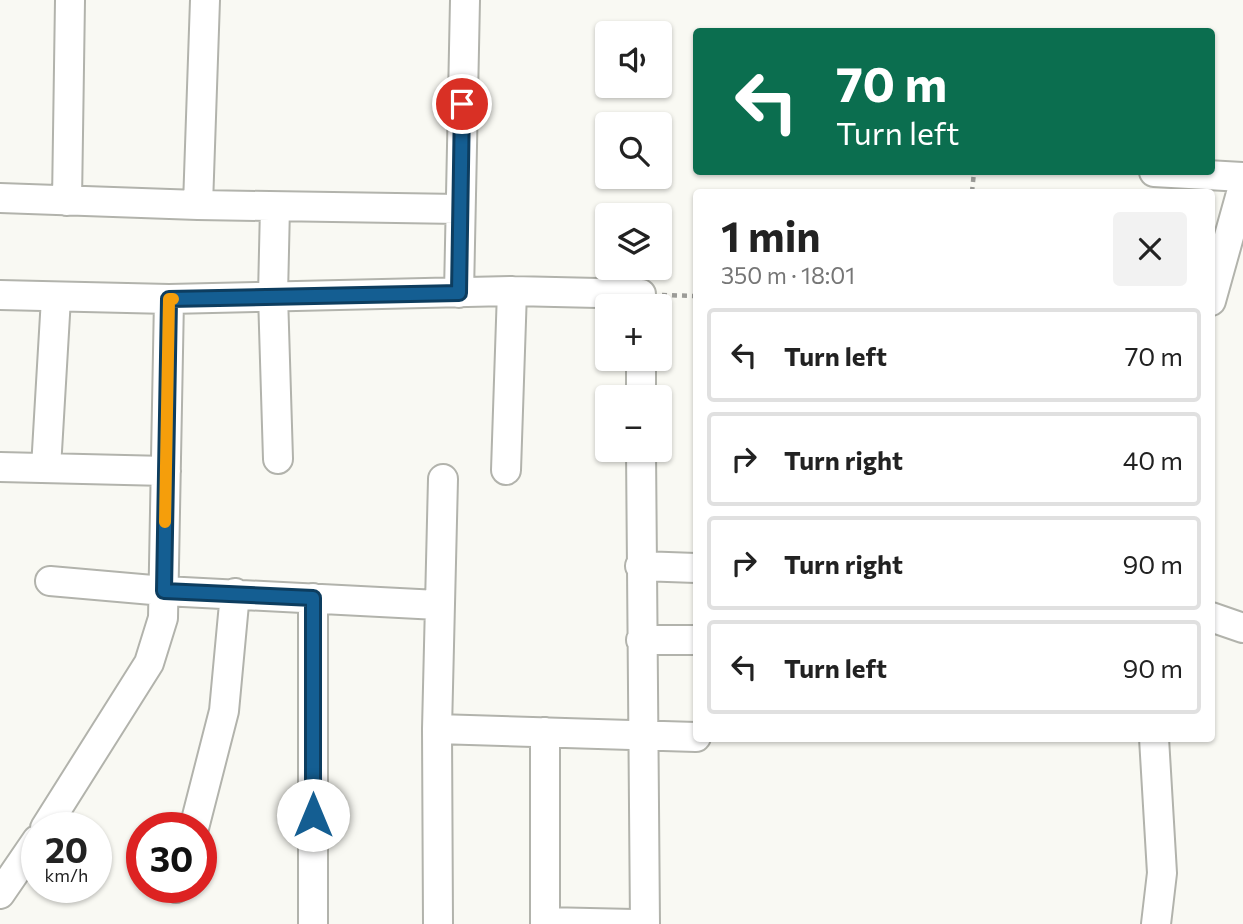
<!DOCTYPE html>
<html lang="en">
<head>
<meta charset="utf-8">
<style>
	:root { --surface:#fff; --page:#f2f2f2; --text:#222; --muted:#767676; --line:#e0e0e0 }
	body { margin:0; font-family:Commissioner,sans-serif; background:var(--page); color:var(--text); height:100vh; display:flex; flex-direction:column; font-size:26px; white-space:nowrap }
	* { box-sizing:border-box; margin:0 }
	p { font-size:23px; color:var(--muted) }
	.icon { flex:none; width:38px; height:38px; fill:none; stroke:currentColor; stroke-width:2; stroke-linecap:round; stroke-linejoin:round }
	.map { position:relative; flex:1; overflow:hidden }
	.sheet { position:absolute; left:693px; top:189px; width:522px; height:553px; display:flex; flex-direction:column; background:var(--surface); border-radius:7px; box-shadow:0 2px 5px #0004 }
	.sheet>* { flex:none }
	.guide { position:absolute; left:693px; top:28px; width:522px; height:147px; border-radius:7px; box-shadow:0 2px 5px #0004; background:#0b6e4f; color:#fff; overflow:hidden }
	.controls { position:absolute; left:595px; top:21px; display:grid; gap:14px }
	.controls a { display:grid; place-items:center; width:77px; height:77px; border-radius:7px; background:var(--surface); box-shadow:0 2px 5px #0004; font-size:35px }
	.speed { position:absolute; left:21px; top:812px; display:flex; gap:14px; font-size:35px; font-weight:700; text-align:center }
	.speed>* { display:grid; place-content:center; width:91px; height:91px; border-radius:50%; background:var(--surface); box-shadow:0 2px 5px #0004; line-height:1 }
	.speed small { font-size:18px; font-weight:400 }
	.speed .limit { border:10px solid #d22; background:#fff; color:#111 }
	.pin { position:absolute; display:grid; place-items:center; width:60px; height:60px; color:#fff; margin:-30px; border:4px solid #fff; border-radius:50%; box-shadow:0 2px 7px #0007 }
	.me { position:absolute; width:77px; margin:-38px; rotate:0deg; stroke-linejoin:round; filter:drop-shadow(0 0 5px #0008) }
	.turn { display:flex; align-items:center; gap:24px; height:147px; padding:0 28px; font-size:32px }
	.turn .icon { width:91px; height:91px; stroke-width:2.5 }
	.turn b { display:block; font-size:49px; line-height:60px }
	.round { display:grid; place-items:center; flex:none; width:74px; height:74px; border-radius:7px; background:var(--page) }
	.headline { display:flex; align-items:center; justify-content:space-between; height:119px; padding:0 28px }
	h1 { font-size:42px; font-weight:700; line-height:52px }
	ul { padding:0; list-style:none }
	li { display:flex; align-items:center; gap:21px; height:94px; margin:0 14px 10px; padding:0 14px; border:4px solid var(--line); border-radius:7px }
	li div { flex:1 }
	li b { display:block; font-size:26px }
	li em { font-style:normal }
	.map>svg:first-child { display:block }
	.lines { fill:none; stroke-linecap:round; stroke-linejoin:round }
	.minor-casing { stroke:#b2b3ac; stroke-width:32 }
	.path { stroke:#9c9c98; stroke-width:4.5; stroke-dasharray:5 5; stroke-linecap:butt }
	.minor { stroke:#fff; stroke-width:28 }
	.route-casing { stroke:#0d3d5f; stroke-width:18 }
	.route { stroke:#145e92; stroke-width:12 }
	.slow { stroke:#f59e0b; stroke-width:12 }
</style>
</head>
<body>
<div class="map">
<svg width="1243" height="924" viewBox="0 0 1243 924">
	<rect width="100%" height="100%" fill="#f9f9f3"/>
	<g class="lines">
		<g class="minor-casing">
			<path id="minor" d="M1154 172 1243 177
				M0 198 198 205 459 209
				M67 201 70 0
				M198 205 205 0
				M275 207 273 295 278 459
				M459 293 465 0
				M0 295 169 299 512 291 641 294V306
				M1211 301 1243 186
				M641 397V359
				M641 450 645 924
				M0 467 166 471
				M46 468 56 298
				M506 470 512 291
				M640 566 696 568
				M50 581 164 591 438 605
				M313 598V924
				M1211 617 1243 628
				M641 640H696
				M437 729 696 737
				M545 732V924
				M1154 738 1162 873 1156 924
				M45 828 149 663 163 618 169 299
				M194 828 224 711 235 593
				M176 888V887
				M0 894 37 840
				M545 922 634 924
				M438 924 437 729 443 479"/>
		</g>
		<path class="path" d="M972 192 974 172
			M662 295 696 296"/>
		<use href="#minor" class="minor"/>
	</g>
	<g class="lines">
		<g class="route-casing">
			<path id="route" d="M313 815V598L164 591 169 299 459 293 462 104"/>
		</g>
		<use href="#route" class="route"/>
		<path class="slow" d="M165 522 169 299H173"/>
	</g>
</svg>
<div class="controls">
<a><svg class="icon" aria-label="sound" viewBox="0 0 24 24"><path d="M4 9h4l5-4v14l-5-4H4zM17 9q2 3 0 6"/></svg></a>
<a><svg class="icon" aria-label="search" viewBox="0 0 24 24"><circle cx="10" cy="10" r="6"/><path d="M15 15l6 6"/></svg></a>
<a><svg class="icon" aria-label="layers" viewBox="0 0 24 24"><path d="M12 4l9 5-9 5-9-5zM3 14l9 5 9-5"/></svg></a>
<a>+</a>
<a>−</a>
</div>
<div class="speed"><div>20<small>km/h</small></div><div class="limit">30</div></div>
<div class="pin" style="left:462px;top:104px;background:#d93025"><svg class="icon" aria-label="arrive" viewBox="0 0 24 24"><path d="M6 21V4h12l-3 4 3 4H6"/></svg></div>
<svg class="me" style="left:313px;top:815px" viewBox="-20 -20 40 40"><circle r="19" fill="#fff"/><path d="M0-13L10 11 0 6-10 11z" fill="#145e92"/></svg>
<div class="guide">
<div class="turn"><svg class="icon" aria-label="left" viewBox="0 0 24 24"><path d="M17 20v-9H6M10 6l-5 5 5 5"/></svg><div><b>70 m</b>Turn left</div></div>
</div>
<section class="sheet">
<div class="headline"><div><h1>1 min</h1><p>350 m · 18:01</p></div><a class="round"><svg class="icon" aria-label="close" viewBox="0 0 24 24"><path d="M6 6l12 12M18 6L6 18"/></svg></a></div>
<ul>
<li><svg class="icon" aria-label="left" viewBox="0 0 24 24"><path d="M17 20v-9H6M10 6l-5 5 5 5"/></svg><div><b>Turn left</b></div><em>70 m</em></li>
<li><svg class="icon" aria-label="right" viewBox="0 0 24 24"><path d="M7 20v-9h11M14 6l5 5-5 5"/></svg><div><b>Turn right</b></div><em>40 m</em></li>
<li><svg class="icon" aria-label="right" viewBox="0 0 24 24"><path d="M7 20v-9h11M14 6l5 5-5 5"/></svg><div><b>Turn right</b></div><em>90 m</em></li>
<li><svg class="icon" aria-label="left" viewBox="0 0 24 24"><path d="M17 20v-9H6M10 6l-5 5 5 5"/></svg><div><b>Turn left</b></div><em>90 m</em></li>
</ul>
</section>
</div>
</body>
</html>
